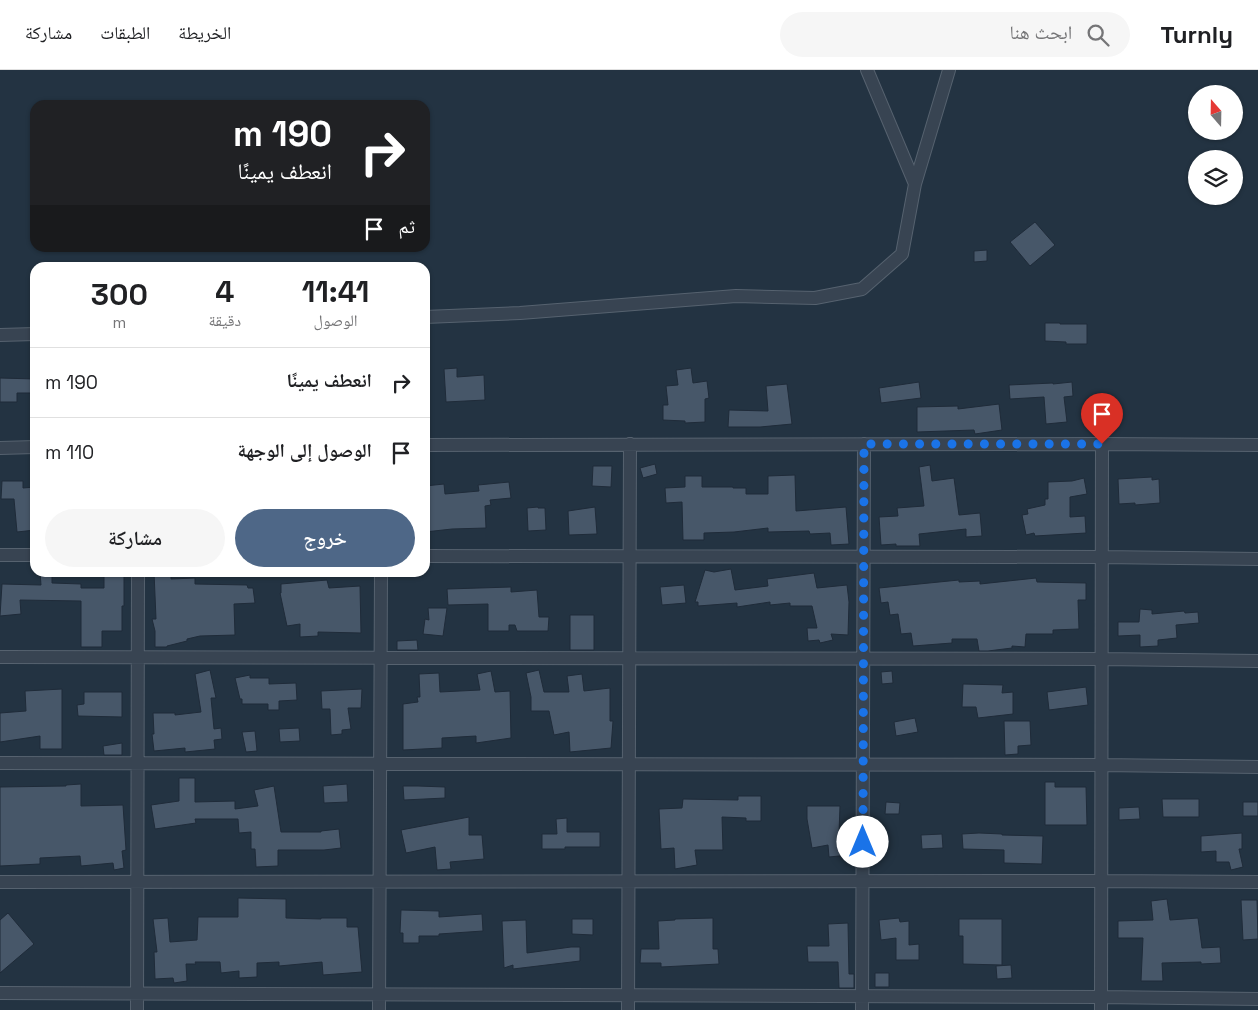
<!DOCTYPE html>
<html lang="ar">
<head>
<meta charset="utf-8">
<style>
	:root { --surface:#fff; --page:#f6f6f6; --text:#202124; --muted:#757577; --line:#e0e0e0; --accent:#4e6787 }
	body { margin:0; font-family:"Space Grotesk","Noto Naskh Arabic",sans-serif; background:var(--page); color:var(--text); direction:rtl; height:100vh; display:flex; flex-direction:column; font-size:19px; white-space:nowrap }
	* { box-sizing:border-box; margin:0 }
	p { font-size:16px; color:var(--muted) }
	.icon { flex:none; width:28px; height:28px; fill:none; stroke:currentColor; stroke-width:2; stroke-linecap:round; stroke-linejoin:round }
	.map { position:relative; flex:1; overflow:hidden; direction:ltr }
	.sheet { position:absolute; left:30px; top:192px; width:400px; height:315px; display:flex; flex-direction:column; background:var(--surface); border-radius:15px; box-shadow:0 1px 4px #0004; direction:rtl }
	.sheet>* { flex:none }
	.banner { position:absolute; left:30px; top:30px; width:400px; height:152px; border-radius:15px; box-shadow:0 1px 4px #0004; direction:rtl; background:#202124; color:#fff; overflow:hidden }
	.needle { width:32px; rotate:340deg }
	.fabs { position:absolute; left:1188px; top:15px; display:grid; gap:10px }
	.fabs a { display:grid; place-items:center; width:55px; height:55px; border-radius:50%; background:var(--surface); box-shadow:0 1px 4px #0004; font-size:25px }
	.pin { position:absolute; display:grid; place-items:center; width:42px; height:42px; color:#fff; margin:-51px -21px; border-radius:50% 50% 50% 0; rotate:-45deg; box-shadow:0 0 5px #0007 }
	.pin .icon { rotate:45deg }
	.me { position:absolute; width:55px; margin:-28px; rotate:0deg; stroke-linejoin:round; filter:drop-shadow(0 0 4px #0008) }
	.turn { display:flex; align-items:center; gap:18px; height:105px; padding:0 15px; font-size:22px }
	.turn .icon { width:65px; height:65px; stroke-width:2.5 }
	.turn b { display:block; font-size:35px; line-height:42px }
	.then { display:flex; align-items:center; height:48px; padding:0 15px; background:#0003; gap:10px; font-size:19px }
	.eta { display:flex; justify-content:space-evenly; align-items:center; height:85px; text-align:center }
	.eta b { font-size:30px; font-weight:600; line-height:35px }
	.button { display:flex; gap:10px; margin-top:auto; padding:10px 15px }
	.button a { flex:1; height:58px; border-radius:30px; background:var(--accent); color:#fff; font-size:20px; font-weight:600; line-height:58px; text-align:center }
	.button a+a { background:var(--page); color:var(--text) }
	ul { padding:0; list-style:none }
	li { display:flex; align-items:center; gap:15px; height:70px; padding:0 15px; border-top:1px solid var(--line) }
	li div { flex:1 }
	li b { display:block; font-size:19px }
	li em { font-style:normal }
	header { display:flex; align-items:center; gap:30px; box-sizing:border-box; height:70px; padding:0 25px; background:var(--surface); border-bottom:1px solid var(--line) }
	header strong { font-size:24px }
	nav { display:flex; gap:28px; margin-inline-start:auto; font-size:18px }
	.search { width:350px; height:45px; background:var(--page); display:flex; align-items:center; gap:12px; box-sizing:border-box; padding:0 18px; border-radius:28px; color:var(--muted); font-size:19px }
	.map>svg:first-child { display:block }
	.building { fill:#475769; stroke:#1f2b39 }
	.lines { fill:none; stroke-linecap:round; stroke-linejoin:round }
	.street-casing { stroke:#56626f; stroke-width:14 }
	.street { stroke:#384452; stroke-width:12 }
	.route { stroke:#1a73e8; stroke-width:9; stroke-dasharray:0 16.2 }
</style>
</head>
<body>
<header>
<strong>Turnly</strong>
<div class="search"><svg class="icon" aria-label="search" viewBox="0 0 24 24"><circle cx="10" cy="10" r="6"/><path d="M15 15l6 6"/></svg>ابحث هنا</div>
<nav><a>الخريطة</a><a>الطبقات</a><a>مشاركة</a></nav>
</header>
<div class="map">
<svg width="1258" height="940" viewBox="0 0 1258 940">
	<rect width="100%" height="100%" fill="#233342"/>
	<path class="building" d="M1035 152 1055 175 1030 196 1010 172Z
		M987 180V191L974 192V181Z
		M1045 253H1060V254H1087V274H1066V272L1045 271Z
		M457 298V307L484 305 485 330 446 332 444 299Z
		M691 298 693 313 707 311 709 328 705 329V352L685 353V351L663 350V335H668L666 316 678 315 676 300Z
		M0 308 35 309V323H17V332H0Z
		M919 312 921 328 881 333 879 318Z
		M1072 312 1073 326 1064 327 1067 352 1046 354 1044 327 1010 329 1009 315 1053 313V314Z
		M787 314 792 354 760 357H728L729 340 768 341 766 316Z
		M999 334 1002 360 975 364 974 360 917 362V337L958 336V339Z
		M655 394 657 404 643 408 640 398Z
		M930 395 932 411 954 408 959 445 980 443 982 466 966 467V459L919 464 920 476H896V474L881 475 879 447 898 446 897 438 924 436 919 397Z
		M593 396H612L611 417 592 416Z
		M795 405 796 441 846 437 849 474 831 475 830 463 810 464 809 461 768 462V458L734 462 704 463V470H683L682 432 666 433 665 418 685 417V406H702V417H733V418H746V424H768V406Z
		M1152 407V410L1159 409 1160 433 1135 435V433L1119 434 1118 409Z
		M1084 408 1087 424 1070 427V447L1085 446 1086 463 1035 466 1034 463 1026 465 1022 445 1028 444 1027 439 1045 435V429H1048V412L1072 411Z
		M2 411H23V418L35 417V460L17 462 14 429H1Z
		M509 412 511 428 490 430 491 435 485 436 486 458 452 459 425 462V416L444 414 445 424 479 421 478 415Z
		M538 437V438H545L546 460 528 461 527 438Z
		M595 437 597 464 569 465 568 441Z
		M731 499 735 520 768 516 767 509 814 503 817 518 847 515 849 532 848 565 831 564 833 570 820 573 819 570 808 571 807 558H817L812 536H790V533L770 535V532L737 537V533L698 536V532H695L705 500 714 502Z
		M40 502H52V513L81 514V518H104V502H124V536H122V561H102V577H81V531L20 530 21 544 0 546 2 514 41 515Z
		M154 502H171V509L195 508V514L247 515 248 518H253L255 533 234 534 235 565 200 566 187 569V571L167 576V577H155V561L152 549H156Z
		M1036 508 1037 512 1086 513V530H1078L1079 559 1053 560V564H1026L1025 577 1012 576V578L988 581H979L977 569H952V573L913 576 911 563 901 564 898 544 890 545 888 532 881 533 879 518 959 510V512L980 511V514Z
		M327 510 329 518 360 516 361 563 318 562V566L300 567V554L287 556 280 523H281V514Z
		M684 515 686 533 662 535 660 517Z
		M511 517V522L537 520 539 547H549L548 561H517L515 555H509V561H488V534L448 535 447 519Z
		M428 538H447L443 566 423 564 425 549 429 550Z
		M1140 539 1152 540V544L1184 541 1185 543 1198 542 1199 553 1176 555 1177 568 1158 570V576L1140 577V565L1118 566V552H1139Z
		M570 545H594V580H570Z
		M417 570 418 580H397V571Z
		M210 600 216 628H211L214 659 221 658 222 669 214 670 215 679 185 682V678L154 681 152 664H154L153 643H175V645L201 642 195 604Z
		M539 600 544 622H569L567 606 582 604 584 621 610 618V651H613L611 678 570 682 569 662 554 665 549 641H531V627L526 603Z
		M491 601 495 622 510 621 511 668 476 673V666L442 668V678L403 680V634L418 632 417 627H420L419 604 439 603 440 622 480 620 477 604Z
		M892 601 893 613 882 614 881 602Z
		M250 605V608H269V614L296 613 297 630 279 631V640H268V634H242V629H240L235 608Z
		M963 614 1003 615 1002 623 1013 622V644L978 648 976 637H962Z
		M1086 617 1088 635 1049 640 1047 622Z
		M62 619V679H40V666L0 672V643L26 641 25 621Z
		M362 619 361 638H348L351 659 342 660V664L331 665 330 639H322L321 621Z
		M84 622H122V647L78 646 77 635 84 634Z
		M915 648 918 662 896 666 894 652Z
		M1004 651H1030L1031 675 1018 676V684L1005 685Z
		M299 658 300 671 280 672 279 659Z
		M255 661 257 681 246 682 242 662Z
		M122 673V685H104L103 676Z
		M179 708H195V732L235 731V739L258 736 254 720 274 716 281 762H321V761L339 759 341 778 324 780H278V796L256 797 255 779H251V762L239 763 238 749H195L196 753 155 759 151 735 179 731Z
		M1045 712H1055V717H1086L1087 755H1045Z
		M81 714V736L123 735 126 780 122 781 124 798 114 800 113 793 81 796 80 786 40 788V794L0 796V717L66 716V715Z
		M347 714 348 732 324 733 323 716Z
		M403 716H418L445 717V728L404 730Z
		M738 726H761V751H746V748L722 747 723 780H695L697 795 675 799 674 778 661 779 659 739 682 738 683 729 738 730Z
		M1162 729H1199V747H1163Z
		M886 732 900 733 899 744H885Z
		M1243 732H1258V746H1243Z
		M807 736H840L839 763H847L849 785 829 787 828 775 812 778 807 749Z
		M1139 737 1140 749 1119 750V738Z
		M469 747V765H482L484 789 450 792 451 799 437 800 435 777 406 783 401 760Z
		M567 748V762H600V777H565V779H542V764H557L556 749Z
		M979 763 1002 764V765L1043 766 1042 794 1004 793V780L963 779 962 764Z
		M1242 763V779H1239L1243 797 1231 800 1229 792H1216V781L1201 782V766Z
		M942 764 943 778 922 779 921 765Z
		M238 828 286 829V848L321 849V848H347V857H358L362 902 323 905 322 892 279 896V892L257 893V907L239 908V901L221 903 220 892H195L196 894H186L187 911 174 913 173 908 155 909 154 882H157L153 849 168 848 170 872 197 870 198 847H238Z
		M1167 829 1170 850 1198 848 1202 878 1220 877 1221 893 1201 894V892L1162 893 1163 911H1141L1143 868H1118V851L1153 850 1151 831Z
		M1241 830H1257L1258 869 1243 870Z
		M401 840 439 841V847L482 844 483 861 439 864V866H419V873H403V863H400Z
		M8 843 34 874 0 903V850Z
		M713 848V879H718L719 894 661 897V893H640L641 879H659L658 851 675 850V849Z
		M899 848 900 852 909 851V875L919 874V890H896V868L881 870 879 850Z
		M572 849H593V865L572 864Z
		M959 849H1002V895L963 894V866H959Z
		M526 850 527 883 571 877H580V891L513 899V895L504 898 502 851Z
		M848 853 849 904H854V918H839L838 892H808L807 876H829L828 854Z
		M1011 895 1012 908 997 909 996 896Z
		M875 903H889V917H875Z"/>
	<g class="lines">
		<g class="street-casing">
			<path id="street" d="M867 0 915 114
				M425 247 520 243 736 226 815 228 862 219 902 184 915 114 949 0
				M0 265 35 264
				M425 375 1102 374 1258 375
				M0 378 35 377
				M0 485H35
				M425 486 1102 487 1258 489
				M0 587 1102 589 1258 591
				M0 693 1101 695 1258 697
				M0 812 1101 811 1258 812
				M0 923 1101 927 1258 929
				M137 940 138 502
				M379 940 381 502
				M628 940 630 374
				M862 940 864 374
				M1101 940 1102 374"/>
		</g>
		<use href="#street" class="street"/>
	</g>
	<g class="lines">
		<path class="route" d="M863 772 864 374H1102"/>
	</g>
</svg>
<div class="fabs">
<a><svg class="needle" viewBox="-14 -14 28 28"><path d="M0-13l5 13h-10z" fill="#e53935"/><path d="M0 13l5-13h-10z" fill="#757577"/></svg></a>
<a><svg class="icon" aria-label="layers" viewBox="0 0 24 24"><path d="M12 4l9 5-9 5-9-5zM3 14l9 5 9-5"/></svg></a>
</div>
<div class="pin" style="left:1102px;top:374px;background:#d93025"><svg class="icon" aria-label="arrive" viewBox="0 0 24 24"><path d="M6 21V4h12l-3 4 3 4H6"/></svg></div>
<svg class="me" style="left:863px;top:772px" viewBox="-20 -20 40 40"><circle r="19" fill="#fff"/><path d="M0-13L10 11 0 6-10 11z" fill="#1a73e8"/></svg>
<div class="banner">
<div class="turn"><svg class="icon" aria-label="right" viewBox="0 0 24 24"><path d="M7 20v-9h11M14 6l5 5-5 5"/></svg><div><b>190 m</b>انعطف يمينًا</div></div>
<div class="then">ثم<svg class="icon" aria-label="arrive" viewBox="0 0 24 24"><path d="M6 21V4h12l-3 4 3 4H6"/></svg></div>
</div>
<section class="sheet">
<div class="eta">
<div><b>11:41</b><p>الوصول</p></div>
<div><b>4</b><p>دقيقة</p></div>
<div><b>300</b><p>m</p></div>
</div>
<ul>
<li><svg class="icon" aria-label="right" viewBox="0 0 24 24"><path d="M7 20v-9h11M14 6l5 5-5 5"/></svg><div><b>انعطف يمينًا</b></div><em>190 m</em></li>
<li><svg class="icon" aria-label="arrive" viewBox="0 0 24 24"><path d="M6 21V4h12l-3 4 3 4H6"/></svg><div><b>الوصول إلى الوجهة</b></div><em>110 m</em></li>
</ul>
<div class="button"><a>خروج</a><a>مشاركة</a></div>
</section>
</div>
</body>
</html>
